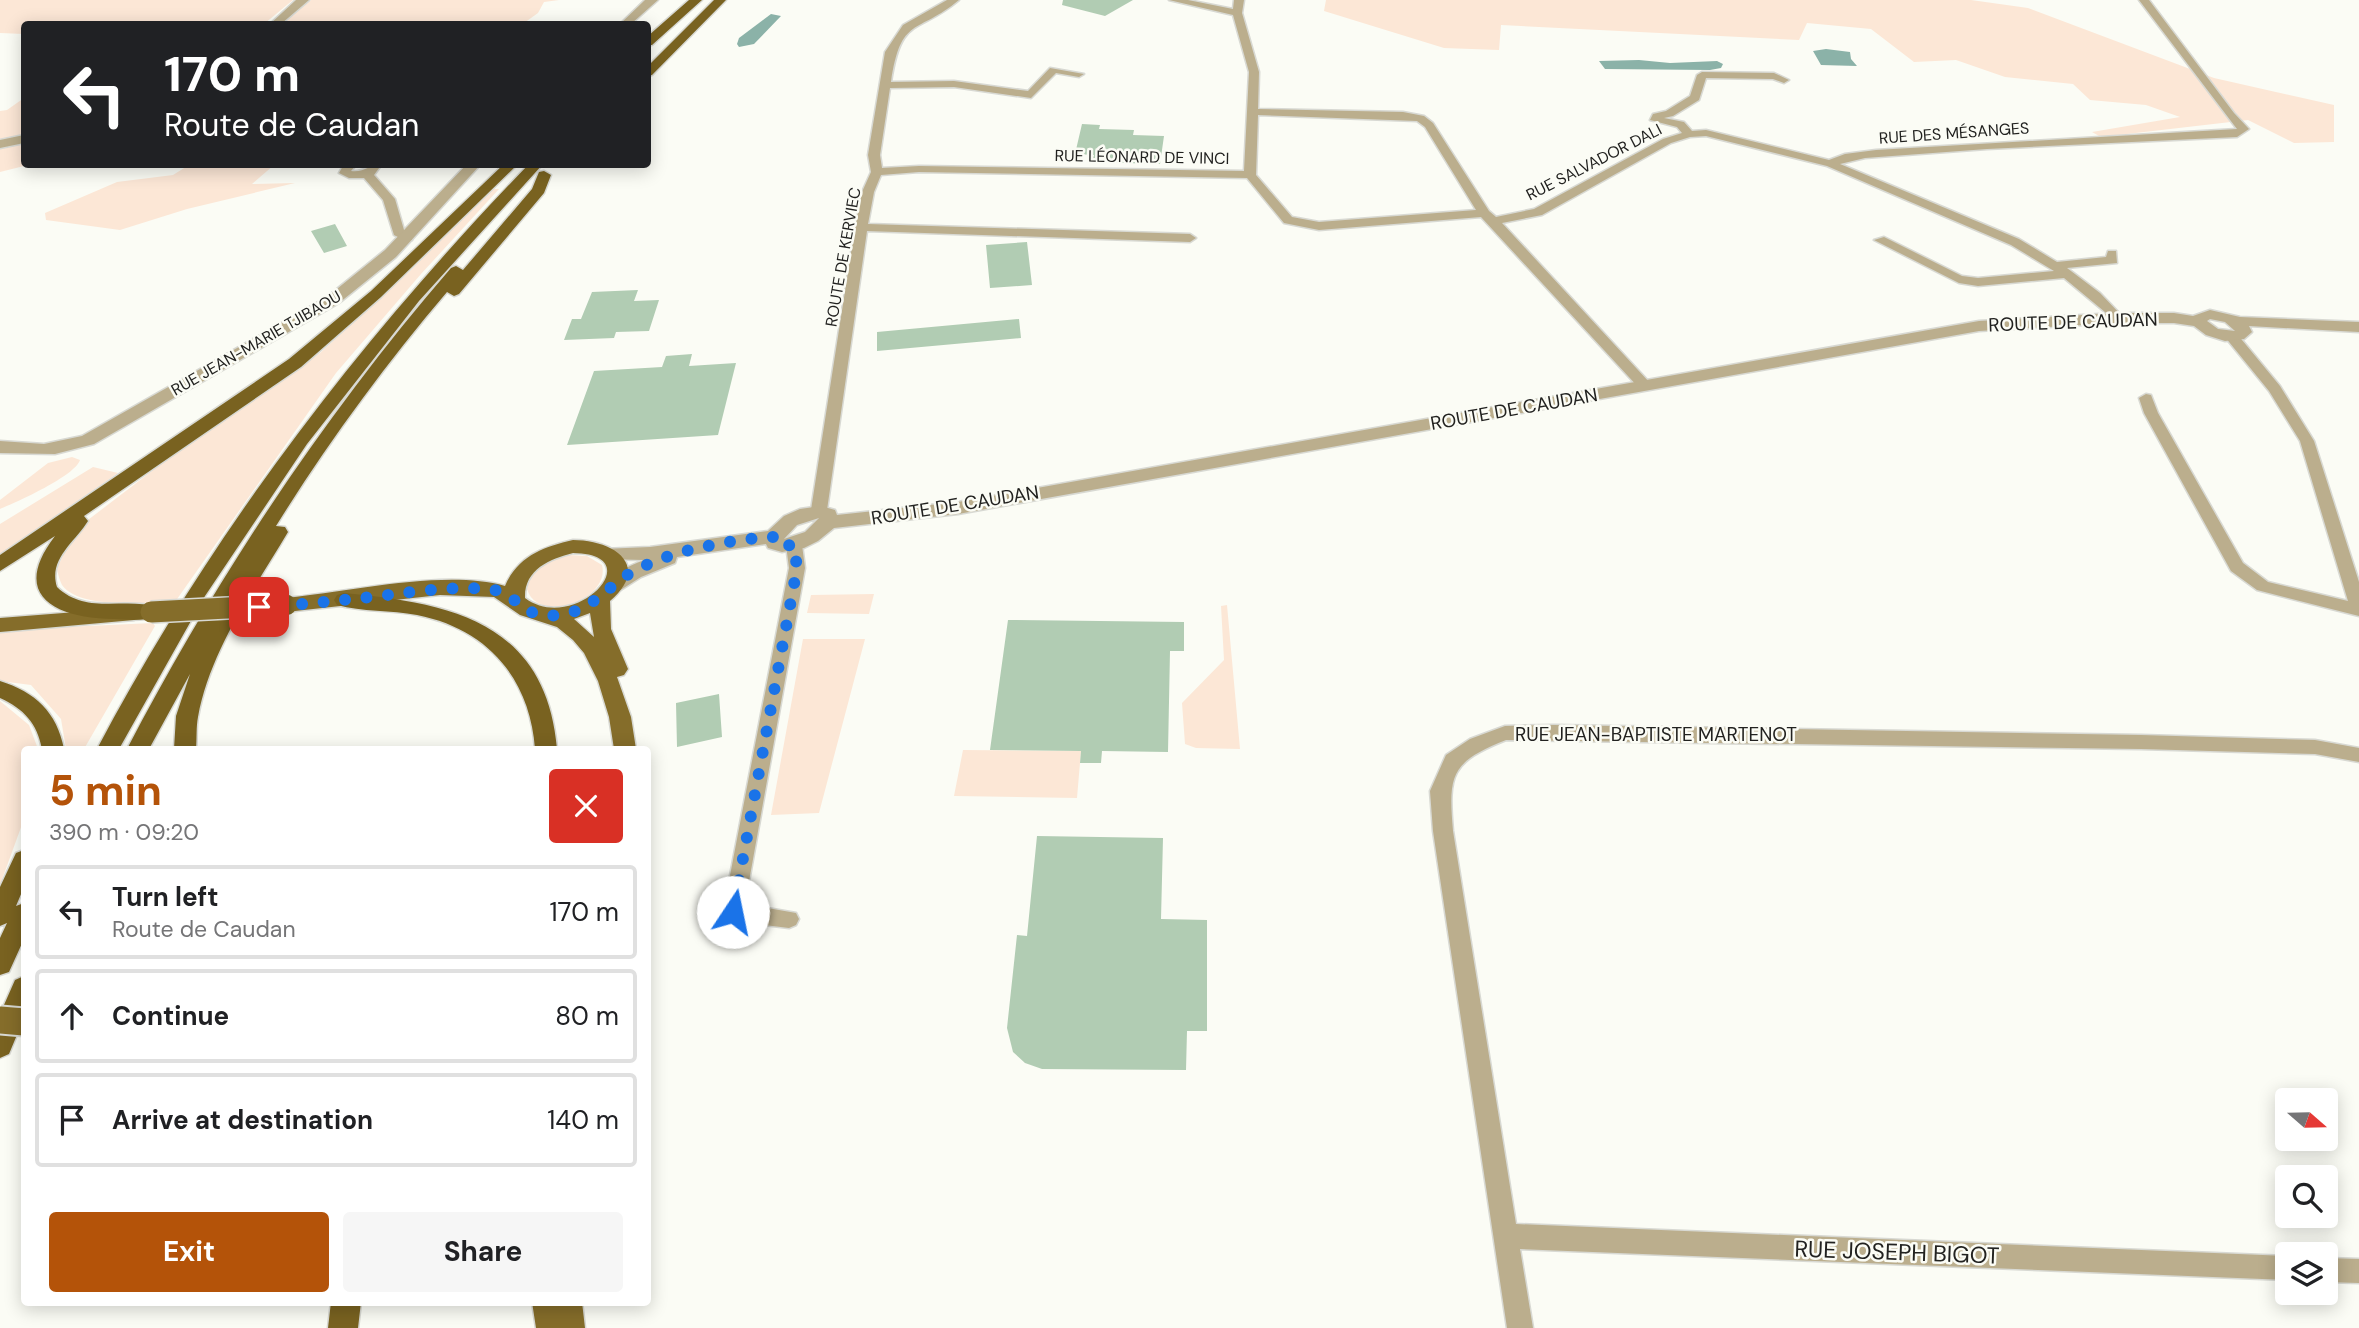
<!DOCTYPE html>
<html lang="en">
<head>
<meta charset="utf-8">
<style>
	:root { --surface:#fff; --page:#f6f6f6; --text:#202124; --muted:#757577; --line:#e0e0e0; --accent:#b45309 }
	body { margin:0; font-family:"DM Sans",sans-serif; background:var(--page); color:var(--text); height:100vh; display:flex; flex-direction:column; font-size:26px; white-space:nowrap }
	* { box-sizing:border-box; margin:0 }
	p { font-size:23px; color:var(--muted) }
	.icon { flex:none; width:38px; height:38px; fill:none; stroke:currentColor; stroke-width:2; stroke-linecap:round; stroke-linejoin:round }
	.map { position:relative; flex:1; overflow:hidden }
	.panel { position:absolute; left:21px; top:746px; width:630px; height:560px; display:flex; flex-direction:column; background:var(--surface); border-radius:7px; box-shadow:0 4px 18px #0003 }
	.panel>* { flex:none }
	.top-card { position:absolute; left:21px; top:21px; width:630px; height:147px; border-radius:7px; box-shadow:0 4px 18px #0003; background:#202124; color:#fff; overflow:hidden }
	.needle { width:46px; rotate:110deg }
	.controls { position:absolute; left:2275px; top:1088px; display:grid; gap:14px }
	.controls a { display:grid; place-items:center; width:63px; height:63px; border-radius:7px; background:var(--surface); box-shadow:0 4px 18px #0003; font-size:35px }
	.pin { position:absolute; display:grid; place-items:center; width:60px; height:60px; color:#fff; margin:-30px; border-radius:14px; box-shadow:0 4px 10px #0006 }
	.me { position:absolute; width:77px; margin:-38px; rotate:11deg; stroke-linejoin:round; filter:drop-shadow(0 0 5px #0008) }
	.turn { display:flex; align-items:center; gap:24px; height:147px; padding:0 28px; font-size:32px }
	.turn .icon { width:91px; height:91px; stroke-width:2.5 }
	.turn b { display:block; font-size:49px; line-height:60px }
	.round { display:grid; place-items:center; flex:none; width:74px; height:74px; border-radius:7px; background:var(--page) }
	.overview { display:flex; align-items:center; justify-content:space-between; height:119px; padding:0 28px }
	h1 { font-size:42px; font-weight:700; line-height:52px; color:var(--accent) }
	.cta { display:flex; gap:14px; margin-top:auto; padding:14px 28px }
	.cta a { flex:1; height:80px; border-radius:7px; background:var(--accent); color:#fff; font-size:28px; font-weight:700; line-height:80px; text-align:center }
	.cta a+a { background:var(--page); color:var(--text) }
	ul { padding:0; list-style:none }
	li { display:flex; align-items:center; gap:21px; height:94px; margin:0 14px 10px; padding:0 14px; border:4px solid var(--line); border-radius:7px }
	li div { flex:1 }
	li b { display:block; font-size:26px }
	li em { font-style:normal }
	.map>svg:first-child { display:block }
	.green { fill:#fce7d6 }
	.water { fill:#8bb2a8 }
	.building { fill:#b1ccb3 }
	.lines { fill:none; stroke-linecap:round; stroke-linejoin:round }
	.minor-casing { stroke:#d8d9d3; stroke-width:3 }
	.tertiary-casing { stroke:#d8d9d3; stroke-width:3 }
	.primary-casing { stroke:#d8d9d3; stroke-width:3 }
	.trunk-casing { stroke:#d8d9d3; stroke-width:3 }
	.minor { fill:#bbae8d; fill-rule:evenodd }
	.tertiary { fill:#bbae8d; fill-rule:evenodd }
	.primary { fill:#856d2a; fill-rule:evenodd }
	.trunk { fill:#796220; fill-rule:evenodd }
	.primary-bridge-far1-casing { stroke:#d8d9d3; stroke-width:24; stroke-linecap:butt }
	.primary-bridge-casing { stroke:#d8d9d3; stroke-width:31; stroke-linecap:butt }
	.primary-bridge-far1 { stroke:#856d2a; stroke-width:21 }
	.primary-bridge { stroke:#856d2a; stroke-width:27 }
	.route { stroke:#1a73e8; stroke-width:12; stroke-dasharray:0 21.6 }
	.labels { text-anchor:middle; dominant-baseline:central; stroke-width:5; stroke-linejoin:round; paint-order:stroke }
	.far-street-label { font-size:16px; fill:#222220; stroke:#fbfcf5 }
	.street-label { font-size:19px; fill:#222220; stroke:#fbfcf5 }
	.near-street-label { font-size:23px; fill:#222220; stroke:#fbfcf5 }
</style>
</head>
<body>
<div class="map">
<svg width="2359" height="1328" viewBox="0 0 2359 1328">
	<rect width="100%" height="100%" fill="#fbfcf5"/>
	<path class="green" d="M0 0H293L264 24H24V34L0 33Z
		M311 0H559L544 2 538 13 524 23 525 24H283Z
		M1326 0H1971L2028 8 2214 78 2334 105V142L2294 143 2248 120 2101 137 2092 132 2180 117 2146 105 2090 100 2073 84 2005 77 1956 60 1914 62 1871 29 1807 23 1799 40 1501 25 1499 50 1444 48 1324 11Z
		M24 98V135L0 141V111L7 110Z
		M24 142V164L28 165 0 172V148Z
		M189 165H274L252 184 295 183 187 209 120 230 46 220 45 213 117 182 173 175Z
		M492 189H499L421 274 336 373 175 602C147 602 80 610 62 585 60 581 58 574 57 569L68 544 84 523 165 461 320 353 410 271Z
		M72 457 80 460C75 476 17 502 0 509V500L48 463Z
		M93 467 118 473 0 554V524Z
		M569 555 587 556 602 565C611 600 537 625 527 589 531 568 550 560 569 555Z
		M874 594 869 614 807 613 811 595Z
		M1227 605 1240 749 1196 748 1185 744 1182 703 1224 660 1221 606Z
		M153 623 155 626 84 749H66L61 719 31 685 0 681V630Z
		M803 639H865L819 813 771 815Z
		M0 701 29 725 38 749H24V819L0 885Z
		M963 750 1081 751 1077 798 954 796Z"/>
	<path class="water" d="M771 14 781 16 754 44 739 47 737 44 739 38Z
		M1826 49 1850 52 1851 59 1857 66 1821 65 1813 51Z
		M1639 60 1670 63 1717 61 1723 64 1721 68 1710 70 1605 69 1599 61Z"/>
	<path class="building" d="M1063 0H1133L1105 16 1062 5Z
		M1082 124 1100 125 1099 129 1134 130 1133 135 1164 136 1160 164 1092 162 1094 155 1075 154Z
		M335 224 347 246 324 253 311 231Z
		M1027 242 1032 285 990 288 986 245Z
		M638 290 634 301 659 300 649 331 616 332 614 338 564 340 572 319H581L592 292Z
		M1019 319 1021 338 877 351V332Z
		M692 354 689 366 736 363 718 435 567 445 594 371 662 367 666 356Z
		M1008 620 1184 622V651H1170L1168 752 1102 751 1101 763H1080L1081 751 990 750Z
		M719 694 722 737 677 747 676 703Z
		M1037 836 1163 838 1161 919 1207 920V1031H1187L1186 1070 1042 1069 1025 1063 1013 1052 1007 1028 1017 935 1027 936Z"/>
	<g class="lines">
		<g class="minor-casing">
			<path id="minor" d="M947 0H959C917 35 901 15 891 82L954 81 1028 91 1050 68 1084 74 1079 77 1056 73 1031 98 954 87 890 88 880 155 882 168 919 166 1244 171 1249 72 1233 15 1169 0H1188L1233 9 1234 0H1244L1242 13 1259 72 1258 109 1403 112 1424 116 1433 123 1489 211 1496 217 1534 209 1663 139 1682 133 1677 127 1650 120 1653 114 1666 111 1690 96 1697 75 1702 72 1774 73 1789 80 1784 83 1773 79 1706 78 1699 100 1673 116 1664 118 1684 122 1692 131 1706 130 1829 160 1845 154 1876 150 2237 129 2139 0H2149L2234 113 2249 129 2237 137 1987 149 1865 158 1840 164 2019 239 2057 262 2106 257 2108 251H2116L2117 263 2067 268 2100 293 2124 318 2117 322 2064 278 1978 286 1959 283 1874 240 1884 237 1962 276 1978 278 2054 271 2011 245 1827 166 1706 136 1690 137 1671 143 1542 215 1502 223 1650 383 1652 386 1645 390 1640 389 1481 217 1319 230 1284 223 1247 178 919 172 881 175 874 192 868 224 1190 234 1196 238 1190 242 867 231 827 510 819 515 811 510 855 227 862 192 871 172 868 155 885 52 903 25ZM1258 115 1417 121 1425 127 1476 210 1319 222 1292 217 1256 175Z
				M357 164 351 171C364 173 370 164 382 164L374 175 395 199 404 230 412 234V240H404L394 235 383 200 364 178H349L339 173 344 164Z
				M2232 333 2237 334 2280 386 2314 441 2359 582V616L2257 590 2231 571 2144 413 2139 398 2146 394 2151 395 2158 413 2243 563 2268 582 2348 601 2300 441 2269 391 2225 337Z
				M794 540 802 545 805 568 745 904 796 913 799 919 796 925 789 928 733 921 726 918 723 912 789 568 786 545Z
				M1554 725 2141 735 2315 740 2359 748V762L2315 754 2141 749 1506 740C1451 762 1448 774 1453 831L1516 1224 2287 1256V1280L1520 1249 1533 1328H1507L1433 831 1430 791 1446 755 1470 739 1505 726Z
				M2326 1258 2359 1259V1283L2326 1282Z"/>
		</g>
		<g class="tertiary-casing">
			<path id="tertiary" d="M296 0H309L281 24H270Z
				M645 0H658L631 24H620Z
				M24 135V143L0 148V140Z
				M467 164H481L396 257 339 303 94 444 55 454 0 453V441L44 444 82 436 327 297 385 250Z
				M2210 310 2240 317 2359 322V332L2249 326 2252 332 2244 339 2225 341 2206 335 2194 326 2174 323H2117L1979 331 958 514 834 528 818 541 804 548 782 552 768 548 766 544 677 557 675 563 641 577 619 591H605L602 586C611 573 630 566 644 560L602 559 599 554 602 549 650 547 768 531 784 516 800 509 821 506 835 510 837 515 958 502 1979 321 2117 313H2174L2193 316ZM2210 319 2225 322 2235 331 2218 329 2207 321ZM819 518 805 532 784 539 797 525Z"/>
		</g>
		<g class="primary-casing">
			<path id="primary" d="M573 540C613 540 652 565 610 601L611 629 628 669 624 675 617 677 631 717 636 749H614L609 717 598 681 584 653 573 640 557 627 520 615 494 597 440 595 286 612 279 610 276 605 279 600 286 598C349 592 445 569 505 586 518 556 543 547 573 540ZM573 553C653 554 574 635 525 598 524 570 549 559 573 553ZM590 613 594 637 574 619Z
				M127 608 134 610 137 615 134 620 0 632V618Z
				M532 1302H582L585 1328H536Z"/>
		</g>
		<g class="trunk-casing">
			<path id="trunk" d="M689 0H702L652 45H648V36Z
				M714 0H726L652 75 648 76V66Z
				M504 164H518L381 297 301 367 84 516 88 521C75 542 48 559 57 587 86 615 124 597 158 607L161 612 158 617C144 621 128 620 114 619 56 618 9 596 55 536L0 571V555L289 359 371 291Z
				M529 164H543L419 301 307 444 205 596 119 749H97C211 533 359 340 529 164Z
				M544 171 551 175 544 193 459 294 454 296 447 292C384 366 327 444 276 526L285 527 288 532C254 589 210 651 198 717 196 727 197 738 196 749H174L176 716 190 674 149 749H127C217 577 324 415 451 268L456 266 463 270 532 189 539 172Z
				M344 593C451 603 546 622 557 749H535C530 679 488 629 417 615 391 610 362 612 337 605L334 600 337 595Z
				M0 681C35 692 57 712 64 749H42C37 723 24 709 0 698Z
				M24 850V887L16 906 24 903V939L9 972 0 975V938L7 923 0 926V887L16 853Z
				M24 976V1018L9 1054 0 1058V1014L15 980Z
				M331 1302H361L358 1328H328Z"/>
		</g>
		<use href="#minor" class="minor"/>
		<use href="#tertiary" class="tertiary"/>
		<use href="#primary" class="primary"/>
		<use href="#trunk" class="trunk"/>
		<g class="primary-bridge-far1-casing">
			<path id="primary-bridge-far1" d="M151 612 286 605"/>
		</g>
		<g class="primary-bridge-casing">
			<path id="primary-bridge" d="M0 1020 24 1022"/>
		</g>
		<use href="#primary-bridge-far1" class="primary-bridge-far1"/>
		<use href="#primary-bridge" class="primary-bridge"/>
	</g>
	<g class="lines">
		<path class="route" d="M259 607C302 605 344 600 387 595 420 591 455 586 488 589 522 592 518 623 565 614 594 608 608 586 632 572 673 550 721 542 766 537H774L779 546 794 545 797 568 733 912"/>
	</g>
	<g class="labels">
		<g class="far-street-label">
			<text transform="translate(1954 133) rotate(-4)">RUE DES MÉSANGES</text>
			<text transform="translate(1142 157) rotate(1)">RUE LÉONARD DE VINCI</text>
			<text transform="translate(1594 162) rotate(-27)">RUE SALVADOR DALI</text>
			<text transform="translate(843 257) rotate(-80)">ROUTE DE KERVIEC</text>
			<text transform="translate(256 343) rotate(-30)">RUE JEAN-MARIE TJIBAOU</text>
		</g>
		<g class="street-label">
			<text transform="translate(2073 322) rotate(-2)">ROUTE DE CAUDAN</text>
			<text transform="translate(1514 409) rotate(-10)">ROUTE DE CAUDAN</text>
			<text transform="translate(955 505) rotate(-9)">ROUTE DE CAUDAN</text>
			<text x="1656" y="734">RUE JEAN-BAPTISTE MARTENOT</text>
		</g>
		<g class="near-street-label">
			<text transform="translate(1897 1252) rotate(2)">RUE JOSEPH BIGOT</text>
		</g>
	</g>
</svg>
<div class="controls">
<a><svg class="needle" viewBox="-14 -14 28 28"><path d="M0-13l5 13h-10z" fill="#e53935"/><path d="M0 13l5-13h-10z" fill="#757577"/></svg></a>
<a><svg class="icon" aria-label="search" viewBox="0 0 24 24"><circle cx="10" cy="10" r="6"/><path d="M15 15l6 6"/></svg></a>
<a><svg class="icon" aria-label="layers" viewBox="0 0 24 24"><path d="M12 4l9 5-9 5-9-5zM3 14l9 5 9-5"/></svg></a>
</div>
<div class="pin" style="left:259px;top:607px;background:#d93025"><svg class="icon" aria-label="arrive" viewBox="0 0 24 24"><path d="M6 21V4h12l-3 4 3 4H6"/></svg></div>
<svg class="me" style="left:733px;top:912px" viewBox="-20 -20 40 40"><circle r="19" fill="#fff"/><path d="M0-13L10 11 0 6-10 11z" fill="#1a73e8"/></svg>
<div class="top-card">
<div class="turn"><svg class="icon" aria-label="left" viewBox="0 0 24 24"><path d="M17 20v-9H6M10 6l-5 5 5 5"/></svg><div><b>170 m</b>Route de Caudan</div></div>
</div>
<section class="panel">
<div class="overview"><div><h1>5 min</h1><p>390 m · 09:20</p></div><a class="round" style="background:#d93025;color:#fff"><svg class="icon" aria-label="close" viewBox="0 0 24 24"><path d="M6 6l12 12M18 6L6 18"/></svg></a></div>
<ul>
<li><svg class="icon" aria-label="left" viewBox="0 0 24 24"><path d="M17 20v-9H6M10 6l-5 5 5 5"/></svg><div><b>Turn left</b><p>Route de Caudan</p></div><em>170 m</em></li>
<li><svg class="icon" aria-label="ahead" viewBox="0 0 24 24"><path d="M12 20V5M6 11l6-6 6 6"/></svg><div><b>Continue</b></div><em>80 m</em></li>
<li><svg class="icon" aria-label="arrive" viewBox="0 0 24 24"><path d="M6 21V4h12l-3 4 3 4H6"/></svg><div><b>Arrive at destination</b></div><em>140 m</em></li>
</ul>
<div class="cta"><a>Exit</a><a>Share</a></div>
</section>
</div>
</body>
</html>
